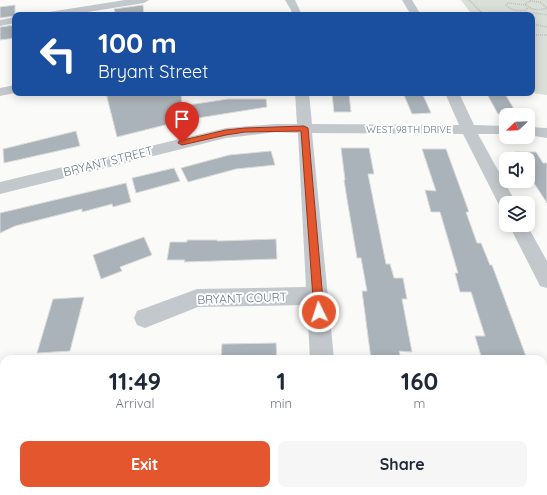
<!DOCTYPE html>
<html lang="en">
<head>
<meta charset="utf-8">
<style>
	:root { --surface:#fff; --page:#f6f6f7; --text:#1f2937; --muted:#747a83; --accent:#e4572e }
	body { margin:0; font-family:Quicksand,sans-serif; background:var(--page); color:var(--text); height:100vh; display:flex; flex-direction:column; font-size:15px; white-space:nowrap }
	* { box-sizing:border-box; margin:0 }
	p { font-size:13px; color:var(--muted) }
	.icon { flex:none; width:22px; height:22px; fill:none; stroke:currentColor; stroke-width:2; stroke-linecap:round; stroke-linejoin:round }
	.map { position:relative; flex:1; overflow:hidden }
	.sheet { position:absolute; left:0px; top:355px; width:547px; height:140px; display:flex; flex-direction:column; background:var(--surface); border-radius:12px 12px 0 0; box-shadow:0 2px 10px #0003 }
	.sheet>* { flex:none }
	.banner { position:absolute; left:12px; top:12px; width:523px; height:84px; border-radius:8px; box-shadow:0 2px 10px #0003; background:#1a4fa0; color:#fff; overflow:hidden }
	.needle { width:26px; rotate:247deg }
	.fabs { position:absolute; left:499px; top:108px; display:grid; gap:8px }
	.fabs a { display:grid; place-items:center; width:36px; height:36px; border-radius:8px; background:var(--surface); box-shadow:0 2px 10px #0003; font-size:20px }
	.pin { position:absolute; display:grid; place-items:center; width:34px; height:34px; color:#fff; margin:-41px -17px; border-radius:50% 50% 50% 0; rotate:-45deg; box-shadow:0 0 4px #0007 }
	.pin .icon { rotate:45deg }
	.me { position:absolute; width:44px; margin:-22px; rotate:356deg; stroke-linejoin:round; filter:drop-shadow(0 0 3px #0008) }
	.turn { display:flex; align-items:center; gap:14px; height:84px; padding:0 20px; font-size:18px }
	.turn .icon { width:52px; height:52px; stroke-width:2.5 }
	.turn b { display:block; font-size:28px; line-height:34px }
	.eta { display:flex; justify-content:space-evenly; align-items:center; height:68px; text-align:center }
	.eta b { font-size:24px; font-weight:700; line-height:28px }
	.action { display:flex; gap:8px; margin-top:auto; padding:8px 20px }
	.action a { flex:1; height:46px; border-radius:8px; background:var(--accent); color:#fff; font-size:16px; font-weight:700; line-height:46px; text-align:center }
	.action a+a { background:var(--page); color:var(--text) }
	.map>svg:first-child { display:block }
	.green { fill:#dadfd7 }
	.building { fill:#aab3b9; stroke:#dcdcda }
	.lines { fill:none; stroke-linecap:round; stroke-linejoin:round }
	.path { stroke:#bbbfc2; stroke-width:1.5; stroke-dasharray:1 1; stroke-linecap:butt }
	.minor { fill:#c3c8cc; fill-rule:evenodd }
	.route { fill:#e4572e; stroke:#94391e }
	.labels { text-anchor:middle; dominant-baseline:central; stroke-width:4; stroke-linejoin:round; paint-order:stroke }
	.far-street-label { font-size:10px; fill:#657683; stroke:#fff }
	.street-label { font-size:12px; fill:#657683; stroke:#fff }
</style>
</head>
<body>
<div class="map">
<svg width="547" height="495" viewBox="0 0 547 495">
	<rect width="100%" height="100%" fill="#fafaf8"/>
	<path class="green" d="M461 0H547V95L532 93V15H472Z"/>
	<path class="building" d="M15 5V16L0 18V7Z
		M143 5 144 15H116L114 9Z
		M15 25V38L0 40V27Z
		M106 93H181L182 106 228 99H266L267 107 198 118 197 117 117 137Z
		M332 94H349L351 112H334Z
		M487 94H505L517 114H498Z
		M404 95H423L431 113 412 114Z
		M76 131 80 146 4 163 3 149Z
		M341 148H369L374 174H368L386 264H390L394 278H403L407 299H402L412 352 399 351 401 359H371L362 291H367L361 258H357L347 199 344 180H345Z
		M422 149H446L469 212H466L477 243H481L490 265H492L527 359H482L475 336H485L471 292H460L455 273H458L440 212H431L425 190 436 191Z
		M271 151 275 165 236 169 188 182 181 168 229 155Z
		M515 152H536L543 163H547V203L528 174V159H520Z
		M174 168 180 181 136 193 132 178Z
		M126 183 131 202 113 207 112 204 82 212V209L15 226 0 233V213Z
		M144 237 152 255 120 267 122 271 101 279 93 255Z
		M276 239 277 259 184 262 185 260H167L170 242H187V240H217V241Z
		M84 297 70 351 37 353 53 299Z
		M276 343 277 359H221L222 344Z"/>
	<g class="lines">
		<path class="path" d="M469 0 484 15
			M530 1 540 2 547 8C539 11 531 10 525 4Z
			M526 5 508 3 506 5C512 11 518 11 526 10L528 7
			M524 15 535 13 547 15
			M532 24 547 27
			M532 35H547"/>
		<path class="minor" d="M125 0H149L144 3 69 15H44L49 12Z
			M285 0H295L302 15H292L291 10Z
			M402 0H412L421 15H411Z
			M15 17V23L0 26V20Z
			M15 85V93L0 96V88Z
			M295 93H309L312 124 459 125 445 93H459L474 125 506 126V134H478L516 203H506V209L501 207 498 203 463 134 312 133 334 359H310L307 305 198 307 145 328 137 325 134 318 137 311 197 289 306 287 298 133 276 132 226 138 0 194V182L226 128 276 124H297Z
			M528 127 547 128V138L528 135Z
			M509 225H527L547 261V288L540 286Z
			M317 491H345V495H317Z"/>
	</g>
	<path class="route" d="M304 126 308 128 324 312 323 315 319 316 316 315 314 312 301 131 245 132 226 135 182 145 178 143 179 141 226 130 245 128Z"/>
	<g class="labels">
		<g class="far-street-label">
			<text x="409" y="129">WEST 98TH DRIVE</text>
		</g>
		<g class="street-label">
			<text transform="translate(108 161) rotate(-14)">BRYANT STREET</text>
			<text transform="translate(242 298) rotate(-2)">BRYANT COURT</text>
		</g>
	</g>
</svg>
<div class="fabs">
<a><svg class="needle" viewBox="-14 -14 28 28"><path d="M0-13l5 13h-10z" fill="#e53935"/><path d="M0 13l5-13h-10z" fill="#747a83"/></svg></a>
<a><svg class="icon" aria-label="sound" viewBox="0 0 24 24"><path d="M4 9h4l5-4v14l-5-4H4zM17 9q2 3 0 6"/></svg></a>
<a><svg class="icon" aria-label="layers" viewBox="0 0 24 24"><path d="M12 4l9 5-9 5-9-5zM3 14l9 5 9-5"/></svg></a>
</div>
<div class="pin" style="left:182px;top:143px;background:#d93025"><svg class="icon" aria-label="arrive" viewBox="0 0 24 24"><path d="M6 21V4h12l-3 4 3 4H6"/></svg></div>
<svg class="me" style="left:319px;top:312px" viewBox="-20 -20 40 40"><circle r="17" fill="#e4572e" stroke="#fff" stroke-width="3"/><path d="M0-11L8 9 0 5-8 9z" fill="#fff"/></svg>
<div class="banner">
<div class="turn"><svg class="icon" aria-label="left" viewBox="0 0 24 24"><path d="M17 20v-9H6M10 6l-5 5 5 5"/></svg><div><b>100 m</b>Bryant Street</div></div>
</div>
<section class="sheet">
<div class="eta">
<div><b>11:49</b><p>Arrival</p></div>
<div><b>1</b><p>min</p></div>
<div><b>160</b><p>m</p></div>
</div>
<div class="action"><a>Exit</a><a>Share</a></div>
</section>
</div>
</body>
</html>
